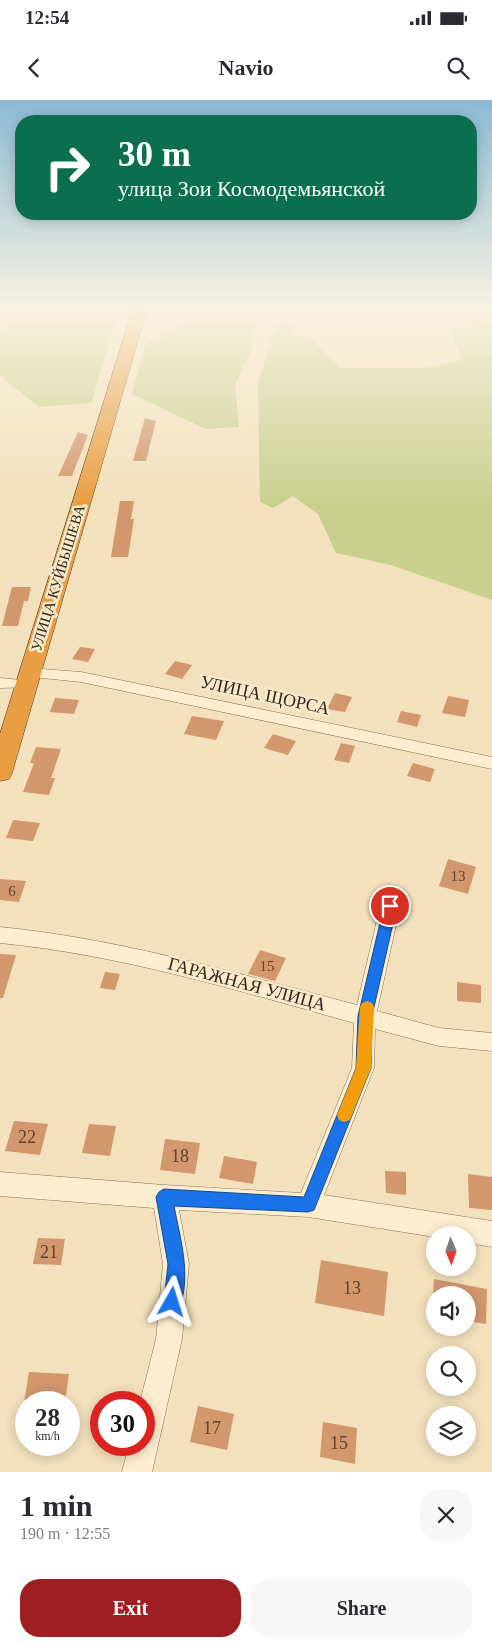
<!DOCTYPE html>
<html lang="en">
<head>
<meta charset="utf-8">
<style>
	:root { --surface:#fff; --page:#f7f7f7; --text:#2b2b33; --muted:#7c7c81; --accent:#9e1f21 }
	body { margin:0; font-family:"Times New Roman",serif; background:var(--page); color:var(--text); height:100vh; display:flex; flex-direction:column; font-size:19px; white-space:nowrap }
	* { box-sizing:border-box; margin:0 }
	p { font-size:16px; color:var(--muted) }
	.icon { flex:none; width:28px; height:28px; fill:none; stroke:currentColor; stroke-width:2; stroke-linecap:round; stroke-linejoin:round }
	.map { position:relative; height:1372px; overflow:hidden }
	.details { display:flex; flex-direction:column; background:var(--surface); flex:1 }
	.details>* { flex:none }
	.hud { position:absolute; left:15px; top:15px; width:462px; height:105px; border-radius:20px; box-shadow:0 2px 12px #0003; background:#0b6e4f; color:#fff; overflow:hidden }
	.needle { width:32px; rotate:178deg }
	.controls { position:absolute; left:426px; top:1126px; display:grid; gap:10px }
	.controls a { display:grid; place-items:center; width:50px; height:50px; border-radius:50%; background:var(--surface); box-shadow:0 2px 12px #0003; font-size:25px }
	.speed { position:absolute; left:15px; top:1291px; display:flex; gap:10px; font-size:25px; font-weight:700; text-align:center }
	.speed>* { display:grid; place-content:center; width:65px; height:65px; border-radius:50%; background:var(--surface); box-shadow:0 2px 12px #0003; line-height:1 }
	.speed small { font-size:12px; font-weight:400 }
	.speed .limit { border:8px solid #d22; background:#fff; color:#111 }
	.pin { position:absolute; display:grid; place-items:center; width:42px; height:42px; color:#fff; margin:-21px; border:2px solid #fff; border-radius:50%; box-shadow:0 1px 5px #0007 }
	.me { position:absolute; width:55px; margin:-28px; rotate:6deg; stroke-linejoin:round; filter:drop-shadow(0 0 4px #0008) }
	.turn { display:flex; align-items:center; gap:18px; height:105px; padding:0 20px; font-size:22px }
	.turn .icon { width:65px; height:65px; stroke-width:2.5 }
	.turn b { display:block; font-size:35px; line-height:42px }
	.round { display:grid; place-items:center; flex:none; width:52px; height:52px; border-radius:20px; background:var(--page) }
	.overview { display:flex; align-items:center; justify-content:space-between; height:85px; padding:0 20px }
	h1 { font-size:30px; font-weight:800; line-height:38px }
	.primary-button { display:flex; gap:10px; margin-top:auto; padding:10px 20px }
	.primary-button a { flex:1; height:58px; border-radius:20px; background:var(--accent); color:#fff; font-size:20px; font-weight:800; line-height:58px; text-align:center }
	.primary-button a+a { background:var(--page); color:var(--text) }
	.status { display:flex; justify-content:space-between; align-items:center; height:35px; padding:0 25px; background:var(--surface); direction:ltr }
	.status svg { height:14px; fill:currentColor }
	header { display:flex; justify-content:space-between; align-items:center; height:65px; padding:0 20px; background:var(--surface); font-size:22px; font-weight:800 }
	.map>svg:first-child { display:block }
	.green { fill:#c9d08f }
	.building { fill:#d3976e }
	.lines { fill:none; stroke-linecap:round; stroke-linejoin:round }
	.minor-casing { stroke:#8a7054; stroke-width:1 }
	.highway-casing { stroke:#573e29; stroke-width:1 }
	.minor { fill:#fceecf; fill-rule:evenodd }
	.highway { fill:#ea9e43; fill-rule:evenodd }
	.route { fill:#1a73e8; stroke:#114b97 }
	.slow { fill:#f59e0b }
	.labels { text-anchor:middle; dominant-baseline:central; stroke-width:5; stroke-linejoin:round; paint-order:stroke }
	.far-street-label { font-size:15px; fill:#38281a; stroke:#f8ebcc }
	.number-label { font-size:15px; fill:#5f442f }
	.street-label { font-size:18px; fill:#38281a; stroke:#f8ebcc }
	.near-number-label { font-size:18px; fill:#5f442f }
</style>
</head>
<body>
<div class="status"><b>12:54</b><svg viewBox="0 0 49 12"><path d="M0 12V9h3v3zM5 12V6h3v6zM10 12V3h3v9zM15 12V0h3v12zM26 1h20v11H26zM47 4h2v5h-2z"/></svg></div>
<header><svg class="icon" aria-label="back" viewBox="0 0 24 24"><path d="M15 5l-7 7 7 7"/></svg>Navio<svg class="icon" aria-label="search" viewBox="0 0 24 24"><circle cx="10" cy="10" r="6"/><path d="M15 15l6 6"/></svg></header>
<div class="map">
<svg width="492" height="1372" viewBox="0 0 492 1372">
	<rect width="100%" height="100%" fill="#f2e1bc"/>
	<path class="green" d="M33 209H119L91 303 39 307 0 276V233L17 214Z
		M259 209H303L304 221C294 220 292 217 284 214 275 212 267 213 259 209Z
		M445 209H492V500L391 465 336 453 318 414 293 396 273 408 260 402 258 284 276 223 294 226V235L308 236 341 268H426L462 260 449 228 476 227 470 215 452 214Z
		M210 212 256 219 252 249 235 284 239 327 206 329 132 294 145 244Z"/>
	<path class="building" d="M145 318 156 321 146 361H133Z
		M78 332 88 335 72 376H58Z
		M120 401H134L131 419H134L128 457H111Z
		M12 487H31L28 501H24L18 526H2Z
		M80 547 95 549 88 562 72 559Z
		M175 561 192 565 182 579 165 574Z
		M335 593 352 597 345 612 327 609Z
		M448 596 469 600 465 617 442 613Z
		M55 598 79 600 74 614 50 612Z
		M401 611 421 615 417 627 397 622Z
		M192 616 224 621 216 640 184 634Z
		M273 634 296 641 288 655 264 648Z
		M341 643 355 646 349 663 334 660Z
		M36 647 61 649 51 678H55L49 695 23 692 34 663H30Z
		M413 663 435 669 430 682 407 676Z
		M13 720 40 723 33 741 6 738Z
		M448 759 476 767 468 794 439 786Z
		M0 779 26 781 19 802 0 800Z
		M260 850 286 858 275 881 248 874Z
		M0 854 16 855 3 898H0Z
		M105 872 120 874 115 890 100 888Z
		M457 882 481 885V903L457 901Z
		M14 1021 48 1024 40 1055 5 1051Z
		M89 1024 116 1026 110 1056 82 1053Z
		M165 1039 200 1043 195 1074 160 1070Z
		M224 1056 257 1062 253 1084 219 1078Z
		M385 1071 406 1072V1095L386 1093Z
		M468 1074 492 1077V1110L469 1108Z
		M38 1138 65 1139 61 1165 33 1164Z
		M321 1160 388 1172 384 1216 315 1203Z
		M434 1179 487 1189 486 1224 468 1221V1195H433Z
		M29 1272 69 1274 65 1302H24Z
		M198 1306 234 1314 227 1350 190 1342Z
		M323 1322 357 1328 355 1364 320 1357Z"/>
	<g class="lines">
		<g class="minor-casing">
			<path id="minor" d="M2 209H12L3 219 0 220V211Z
				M29 568 81 572 492 657V669L81 582 23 576 21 573 23 570Z
				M0 578 32 581 34 584 32 587 0 588Z
				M390 799 397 802 400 807 377 911 439 928 492 933V951L439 946 375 929 374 968 324 1095 492 1121V1147L468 1143V1135H435V1137L308 1117 179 1110 189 1164 182 1239 152 1372H122L129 1345H144V1302H140L156 1239 163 1164 154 1108 0 1096V1072L164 1085 301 1093 352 968 354 923C237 890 121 855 0 843V827C122 839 239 874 357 905L380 807 383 802Z"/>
		</g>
		<g class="highway-casing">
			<path id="highway" d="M133 209H147L12 673 9 679 0 681V634Z"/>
		</g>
		<use href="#minor" class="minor"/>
		<use href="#highway" class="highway"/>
	</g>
	<linearGradient id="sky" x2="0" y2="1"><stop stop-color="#8bbad4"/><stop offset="0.52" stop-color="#f9f2e1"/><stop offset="1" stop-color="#f9f2e1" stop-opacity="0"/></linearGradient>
	<rect width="492" height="401" fill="url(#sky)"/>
	<path class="route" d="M390 802 395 803 397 806 372 916 371 968 314 1110 308 1112 174 1106C180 1138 192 1176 179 1208L172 1210 166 1208 164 1202 168 1164 156 1097 159 1092 164 1089 304 1097 356 968 358 916 384 806 386 803Z"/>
	<path class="slow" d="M367 901 372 903 374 907 371 968 350 1020 344 1022 339 1020 337 1015 356 968 360 907 362 903Z"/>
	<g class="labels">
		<g class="far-street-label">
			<text transform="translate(58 478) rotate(-73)">УЛИЦА КУЙБЫШЕВА</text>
		</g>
		<g class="number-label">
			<text x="458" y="776">13</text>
			<text x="12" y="791">6</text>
			<text x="267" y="866">15</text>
		</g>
		<g class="street-label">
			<text transform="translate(265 595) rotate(12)">УЛИЦА ЩОРСА</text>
			<text transform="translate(247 884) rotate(15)">ГАРАЖНАЯ УЛИЦА</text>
		</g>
		<g class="near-number-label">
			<text x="27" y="1037">22</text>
			<text x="180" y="1056">18</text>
			<text x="49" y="1152">21</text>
			<text x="352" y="1188">13</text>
			<text x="212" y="1328">17</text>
			<text x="339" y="1343">15</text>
		</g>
	</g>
</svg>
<div class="controls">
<a><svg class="needle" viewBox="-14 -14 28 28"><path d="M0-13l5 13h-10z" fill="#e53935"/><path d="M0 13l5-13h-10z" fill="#7c7c81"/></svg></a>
<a><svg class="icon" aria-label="sound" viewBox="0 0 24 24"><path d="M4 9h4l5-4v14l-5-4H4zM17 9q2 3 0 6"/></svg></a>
<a><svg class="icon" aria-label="search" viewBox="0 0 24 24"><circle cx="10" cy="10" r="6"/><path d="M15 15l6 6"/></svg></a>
<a><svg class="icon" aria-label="layers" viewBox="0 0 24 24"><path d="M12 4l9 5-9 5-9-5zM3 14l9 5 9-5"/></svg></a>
</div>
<div class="speed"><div>28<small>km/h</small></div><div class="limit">30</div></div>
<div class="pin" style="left:390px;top:806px;background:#d93025"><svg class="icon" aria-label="arrive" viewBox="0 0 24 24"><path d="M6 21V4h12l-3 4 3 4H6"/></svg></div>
<svg class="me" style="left:172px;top:1202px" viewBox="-20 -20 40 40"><path d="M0-17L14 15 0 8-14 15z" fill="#1a73e8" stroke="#fff" stroke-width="4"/></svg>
<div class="hud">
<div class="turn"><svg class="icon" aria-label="right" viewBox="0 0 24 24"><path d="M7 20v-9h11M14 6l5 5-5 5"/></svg><div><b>30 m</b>улица Зои Космодемьянской</div></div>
</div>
</div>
<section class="details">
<div class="overview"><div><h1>1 min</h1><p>190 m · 12:55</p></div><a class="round"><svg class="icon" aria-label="close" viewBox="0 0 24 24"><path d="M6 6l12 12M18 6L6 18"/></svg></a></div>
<div class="primary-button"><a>Exit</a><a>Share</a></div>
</section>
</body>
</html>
